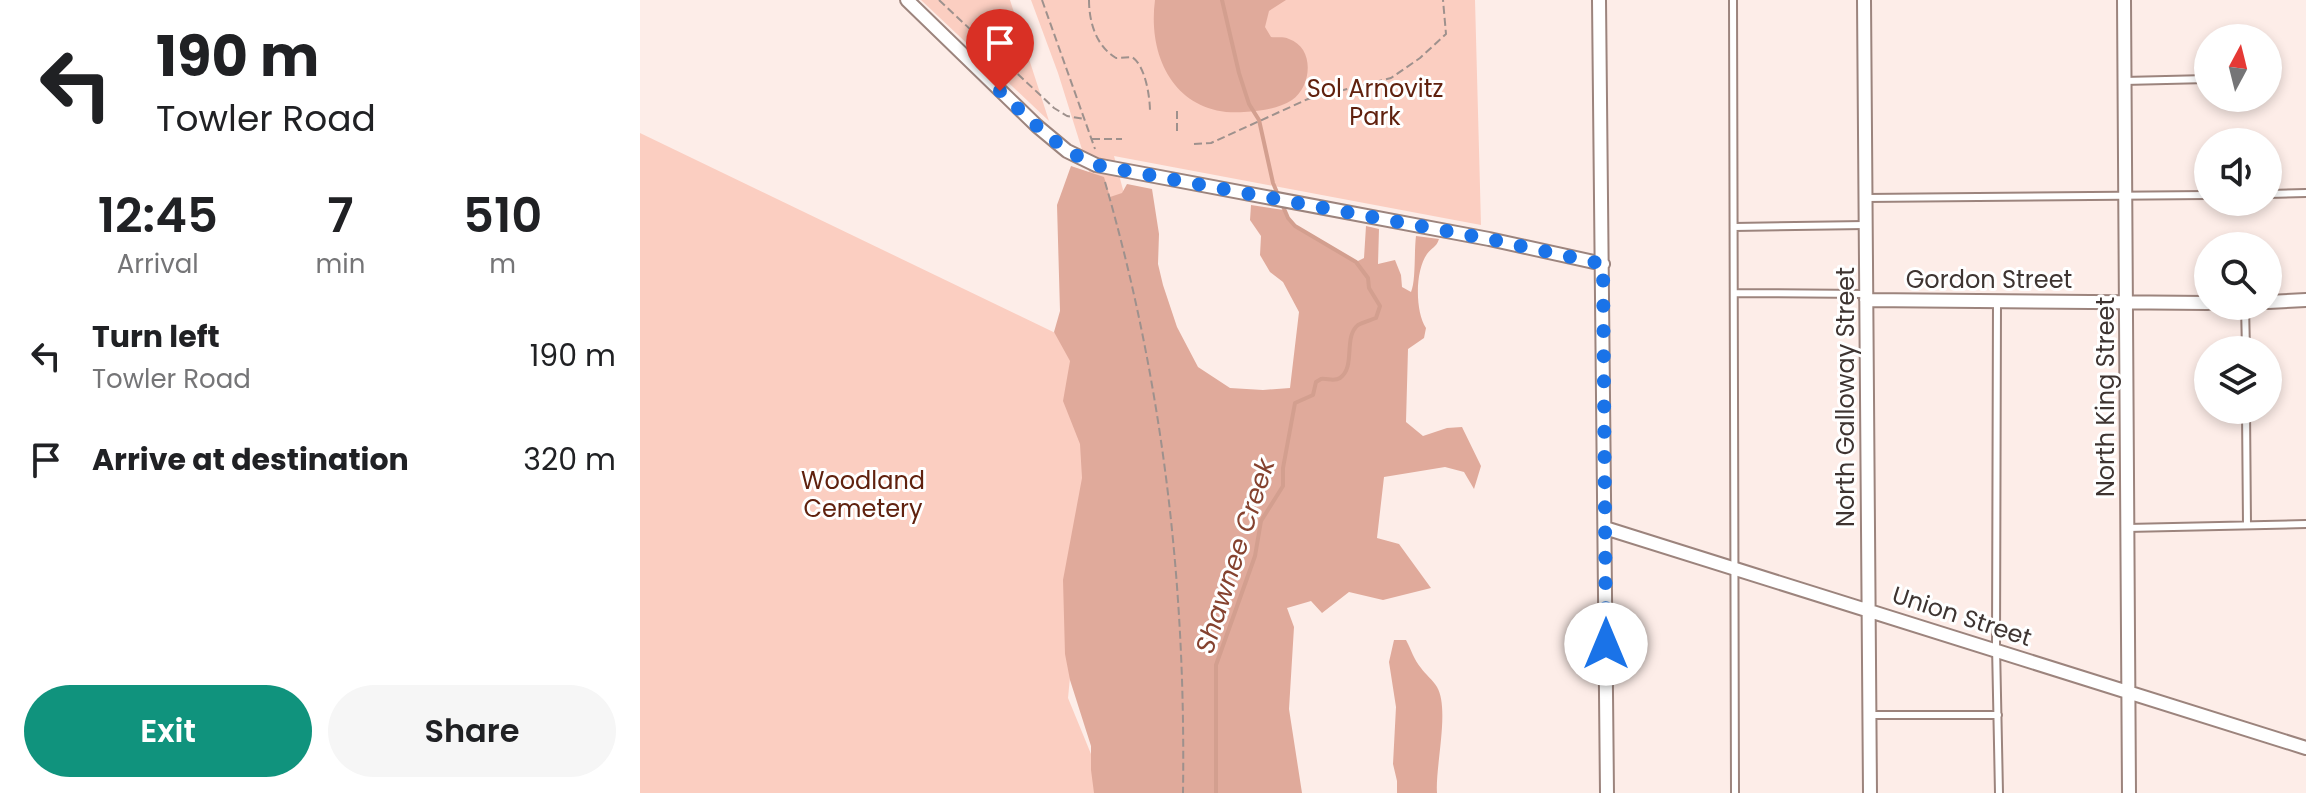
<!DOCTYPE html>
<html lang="en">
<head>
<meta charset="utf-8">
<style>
	:root { --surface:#fff; --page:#f6f6f6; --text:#202124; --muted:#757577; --accent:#10937d }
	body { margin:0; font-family:Poppins,sans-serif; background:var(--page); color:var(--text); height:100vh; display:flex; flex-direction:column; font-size:30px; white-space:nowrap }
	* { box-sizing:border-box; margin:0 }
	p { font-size:26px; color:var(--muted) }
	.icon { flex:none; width:44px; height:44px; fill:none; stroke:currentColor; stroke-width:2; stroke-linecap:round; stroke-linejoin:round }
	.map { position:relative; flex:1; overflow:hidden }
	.drawer { display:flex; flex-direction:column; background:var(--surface); width:640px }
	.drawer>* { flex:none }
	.hud { background:#fff; color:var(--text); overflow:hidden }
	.needle { width:52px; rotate:7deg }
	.buttons { position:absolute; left:1554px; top:24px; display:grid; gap:16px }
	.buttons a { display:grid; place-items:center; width:88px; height:88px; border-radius:50%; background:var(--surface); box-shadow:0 4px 12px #0003; font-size:40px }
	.pin { position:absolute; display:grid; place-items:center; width:68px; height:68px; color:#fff; margin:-82px -34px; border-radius:50% 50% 50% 0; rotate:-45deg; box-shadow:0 0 8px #0007 }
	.pin .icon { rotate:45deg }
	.me { position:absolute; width:88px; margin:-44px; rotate:0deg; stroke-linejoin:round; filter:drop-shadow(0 0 6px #0008) }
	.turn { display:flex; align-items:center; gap:28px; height:168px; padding:0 24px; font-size:36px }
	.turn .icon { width:104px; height:104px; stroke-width:2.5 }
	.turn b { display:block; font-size:56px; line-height:68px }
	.eta { display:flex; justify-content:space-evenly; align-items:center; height:136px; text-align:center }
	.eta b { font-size:48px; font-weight:600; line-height:56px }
	.button { display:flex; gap:16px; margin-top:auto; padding:16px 24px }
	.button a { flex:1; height:92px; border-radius:48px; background:var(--accent); color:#fff; font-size:32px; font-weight:600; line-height:92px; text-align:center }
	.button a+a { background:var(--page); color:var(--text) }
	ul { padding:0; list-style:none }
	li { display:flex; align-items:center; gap:24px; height:104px; padding:0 24px }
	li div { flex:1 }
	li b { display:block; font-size:30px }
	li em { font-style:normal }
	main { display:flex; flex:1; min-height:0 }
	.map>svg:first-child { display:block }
	.green { fill:#fbcec1 }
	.forest { fill:#e0aa9b }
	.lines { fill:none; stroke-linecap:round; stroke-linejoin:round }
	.stream { stroke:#d39f8f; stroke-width:4 }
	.lane-casing { stroke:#9c847d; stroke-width:10 }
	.street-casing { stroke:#9c847d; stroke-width:16 }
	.path { stroke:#9e918d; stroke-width:2; stroke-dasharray:8 4; stroke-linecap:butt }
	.lane { stroke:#fff; stroke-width:6 }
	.street { stroke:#fff; stroke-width:12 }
	.route { stroke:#1a73e8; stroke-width:14; stroke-dasharray:0 25.2 }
	.labels { text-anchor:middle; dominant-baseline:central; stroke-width:6; stroke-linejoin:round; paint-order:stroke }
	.park-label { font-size:24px; fill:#60210e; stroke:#fff }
	.street-label { font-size:24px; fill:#3e3431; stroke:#fff }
	.water-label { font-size:26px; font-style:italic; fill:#85422f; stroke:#fff }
</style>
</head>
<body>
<main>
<section class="drawer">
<div class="hud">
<div class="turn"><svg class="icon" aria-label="left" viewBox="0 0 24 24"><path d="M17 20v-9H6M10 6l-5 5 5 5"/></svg><div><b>190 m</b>Towler Road</div></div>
</div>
<div class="eta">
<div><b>12:45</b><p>Arrival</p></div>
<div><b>7</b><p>min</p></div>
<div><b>510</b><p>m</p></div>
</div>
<ul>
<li><svg class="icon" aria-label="left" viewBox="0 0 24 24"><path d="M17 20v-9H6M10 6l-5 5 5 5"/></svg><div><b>Turn left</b><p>Towler Road</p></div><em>190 m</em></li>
<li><svg class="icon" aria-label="arrive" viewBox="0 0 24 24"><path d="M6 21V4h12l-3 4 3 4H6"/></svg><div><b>Arrive at destination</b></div><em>320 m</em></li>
</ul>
<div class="button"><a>Exit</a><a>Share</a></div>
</section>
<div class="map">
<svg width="1666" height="793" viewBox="0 0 1666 793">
	<rect width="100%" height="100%" fill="#fdede8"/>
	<path class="green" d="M281 0H370L409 121Z
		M391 0H835L841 225 474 156 498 246 450 175 418 73Z
		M0 133 461 355 428 698 467 793H0Z"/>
	<path class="forest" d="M515 0H646L629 11 625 27 631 37C636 38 643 36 649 39 675 48 672 86 652 100 638 109 620 111 604 112 538 117 507 60 515 0Z
		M431 166 464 177 470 197 482 193 487 184 512 189 519 234 518 264 523 285 537 327 558 367 590 388 623 390 650 388 659 312 643 282 630 272 620 255 621 236 610 220 611 205 644 210 655 226 716 262 724 258 726 226 739 229 738 264 755 260 761 275 762 287 771 292C776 281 774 251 776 236L799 239C796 248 792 247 787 254 775 271 775 311 786 328L784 338 768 349 766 422 783 436 807 428 822 427 841 466 834 489 824 472 805 467 744 477 737 538 759 544 791 588 743 600 709 592 682 613 671 601 647 608 654 627 649 709 662 793H454L451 770V746L430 680 425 654 423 580 442 478 440 444 423 401 430 361 414 332 420 311 417 205Z
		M754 640H766C771 649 774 660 781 668 785 674 793 680 797 687 810 709 795 767 797 793H757V781L753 764 756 707 749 662Z"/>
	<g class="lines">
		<path class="stream" d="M576 793V665L615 556 621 521 643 486V468L655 403 673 395 676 382 681 379C687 378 694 382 700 378 716 367 703 337 718 325 723 322 731 320 736 318L740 306 729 288 728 278 716 262 655 226 648 218 633 183 619 120 609 104 599 73 582 0"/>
		<g class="lane-casing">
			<path id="lane" d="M1093 0 1095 793
				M1484 81 1568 79
				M1628 194 1666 193
				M1225 198 1568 195
				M1094 227 1225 225
				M1094 293 1226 294
				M1357 301 1356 646 1359 793
				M1605 306 1606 350
				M1606 410 1607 525
				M1487 528 1666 524
				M1229 715H1358"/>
		</g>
		<g class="street-casing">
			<path id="street" d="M267 0 397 126 427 151 456 165 849 239 963 264
				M959 0 967 793
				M1224 0 1230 793
				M1484 0 1489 793
				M1226 300 1568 303
				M1628 302 1666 300
				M965 528 1666 748"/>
		</g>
		<path class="path" d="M299 0 414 108 427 116 445 119
			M402 0 455 149
			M449 0C449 22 456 46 476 58L492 57C505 65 510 96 510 112
			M537 111V135
			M452 139H482
			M554 144 571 143 668 99 751 78 780 58 806 34 803 0
			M465 182C523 382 546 585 543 793"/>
		<use href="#lane" class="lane"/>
		<use href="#street" class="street"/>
	</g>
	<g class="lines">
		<path class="route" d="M360 91C389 119 418 150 456 165L849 239 963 264 966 644"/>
	</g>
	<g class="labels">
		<g class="park-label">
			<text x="735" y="88">Sol Arnovitz<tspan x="735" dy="28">Park</tspan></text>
			<text x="223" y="480">Woodland<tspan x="223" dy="28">Cemetery</tspan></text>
		</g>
		<g class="street-label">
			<text x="1349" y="279">Gordon Street</text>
			<text transform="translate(1205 397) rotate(-90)">North Galloway Street</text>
			<text transform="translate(1465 397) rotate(-90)">North King Street</text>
			<text transform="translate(1322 616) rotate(18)">Union Street</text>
		</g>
		<g class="water-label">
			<text transform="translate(595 556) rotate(-72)">Shawnee Creek</text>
		</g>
	</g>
</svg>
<div class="buttons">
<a><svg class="needle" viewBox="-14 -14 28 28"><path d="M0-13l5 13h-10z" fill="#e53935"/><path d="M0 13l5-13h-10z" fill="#757577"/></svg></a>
<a><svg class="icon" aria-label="sound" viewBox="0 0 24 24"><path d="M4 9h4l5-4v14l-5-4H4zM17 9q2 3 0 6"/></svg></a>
<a><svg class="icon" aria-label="search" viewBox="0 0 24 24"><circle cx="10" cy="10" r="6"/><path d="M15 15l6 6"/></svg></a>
<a><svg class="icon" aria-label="layers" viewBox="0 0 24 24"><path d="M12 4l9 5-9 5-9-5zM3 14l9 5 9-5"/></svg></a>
</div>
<div class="pin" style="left:360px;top:91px;background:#d93025"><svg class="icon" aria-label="arrive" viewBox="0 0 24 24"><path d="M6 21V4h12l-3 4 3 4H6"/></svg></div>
<svg class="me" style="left:966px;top:644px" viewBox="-20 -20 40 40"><circle r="19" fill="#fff"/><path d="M0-13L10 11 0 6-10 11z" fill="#1a73e8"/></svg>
</div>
</main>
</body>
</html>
